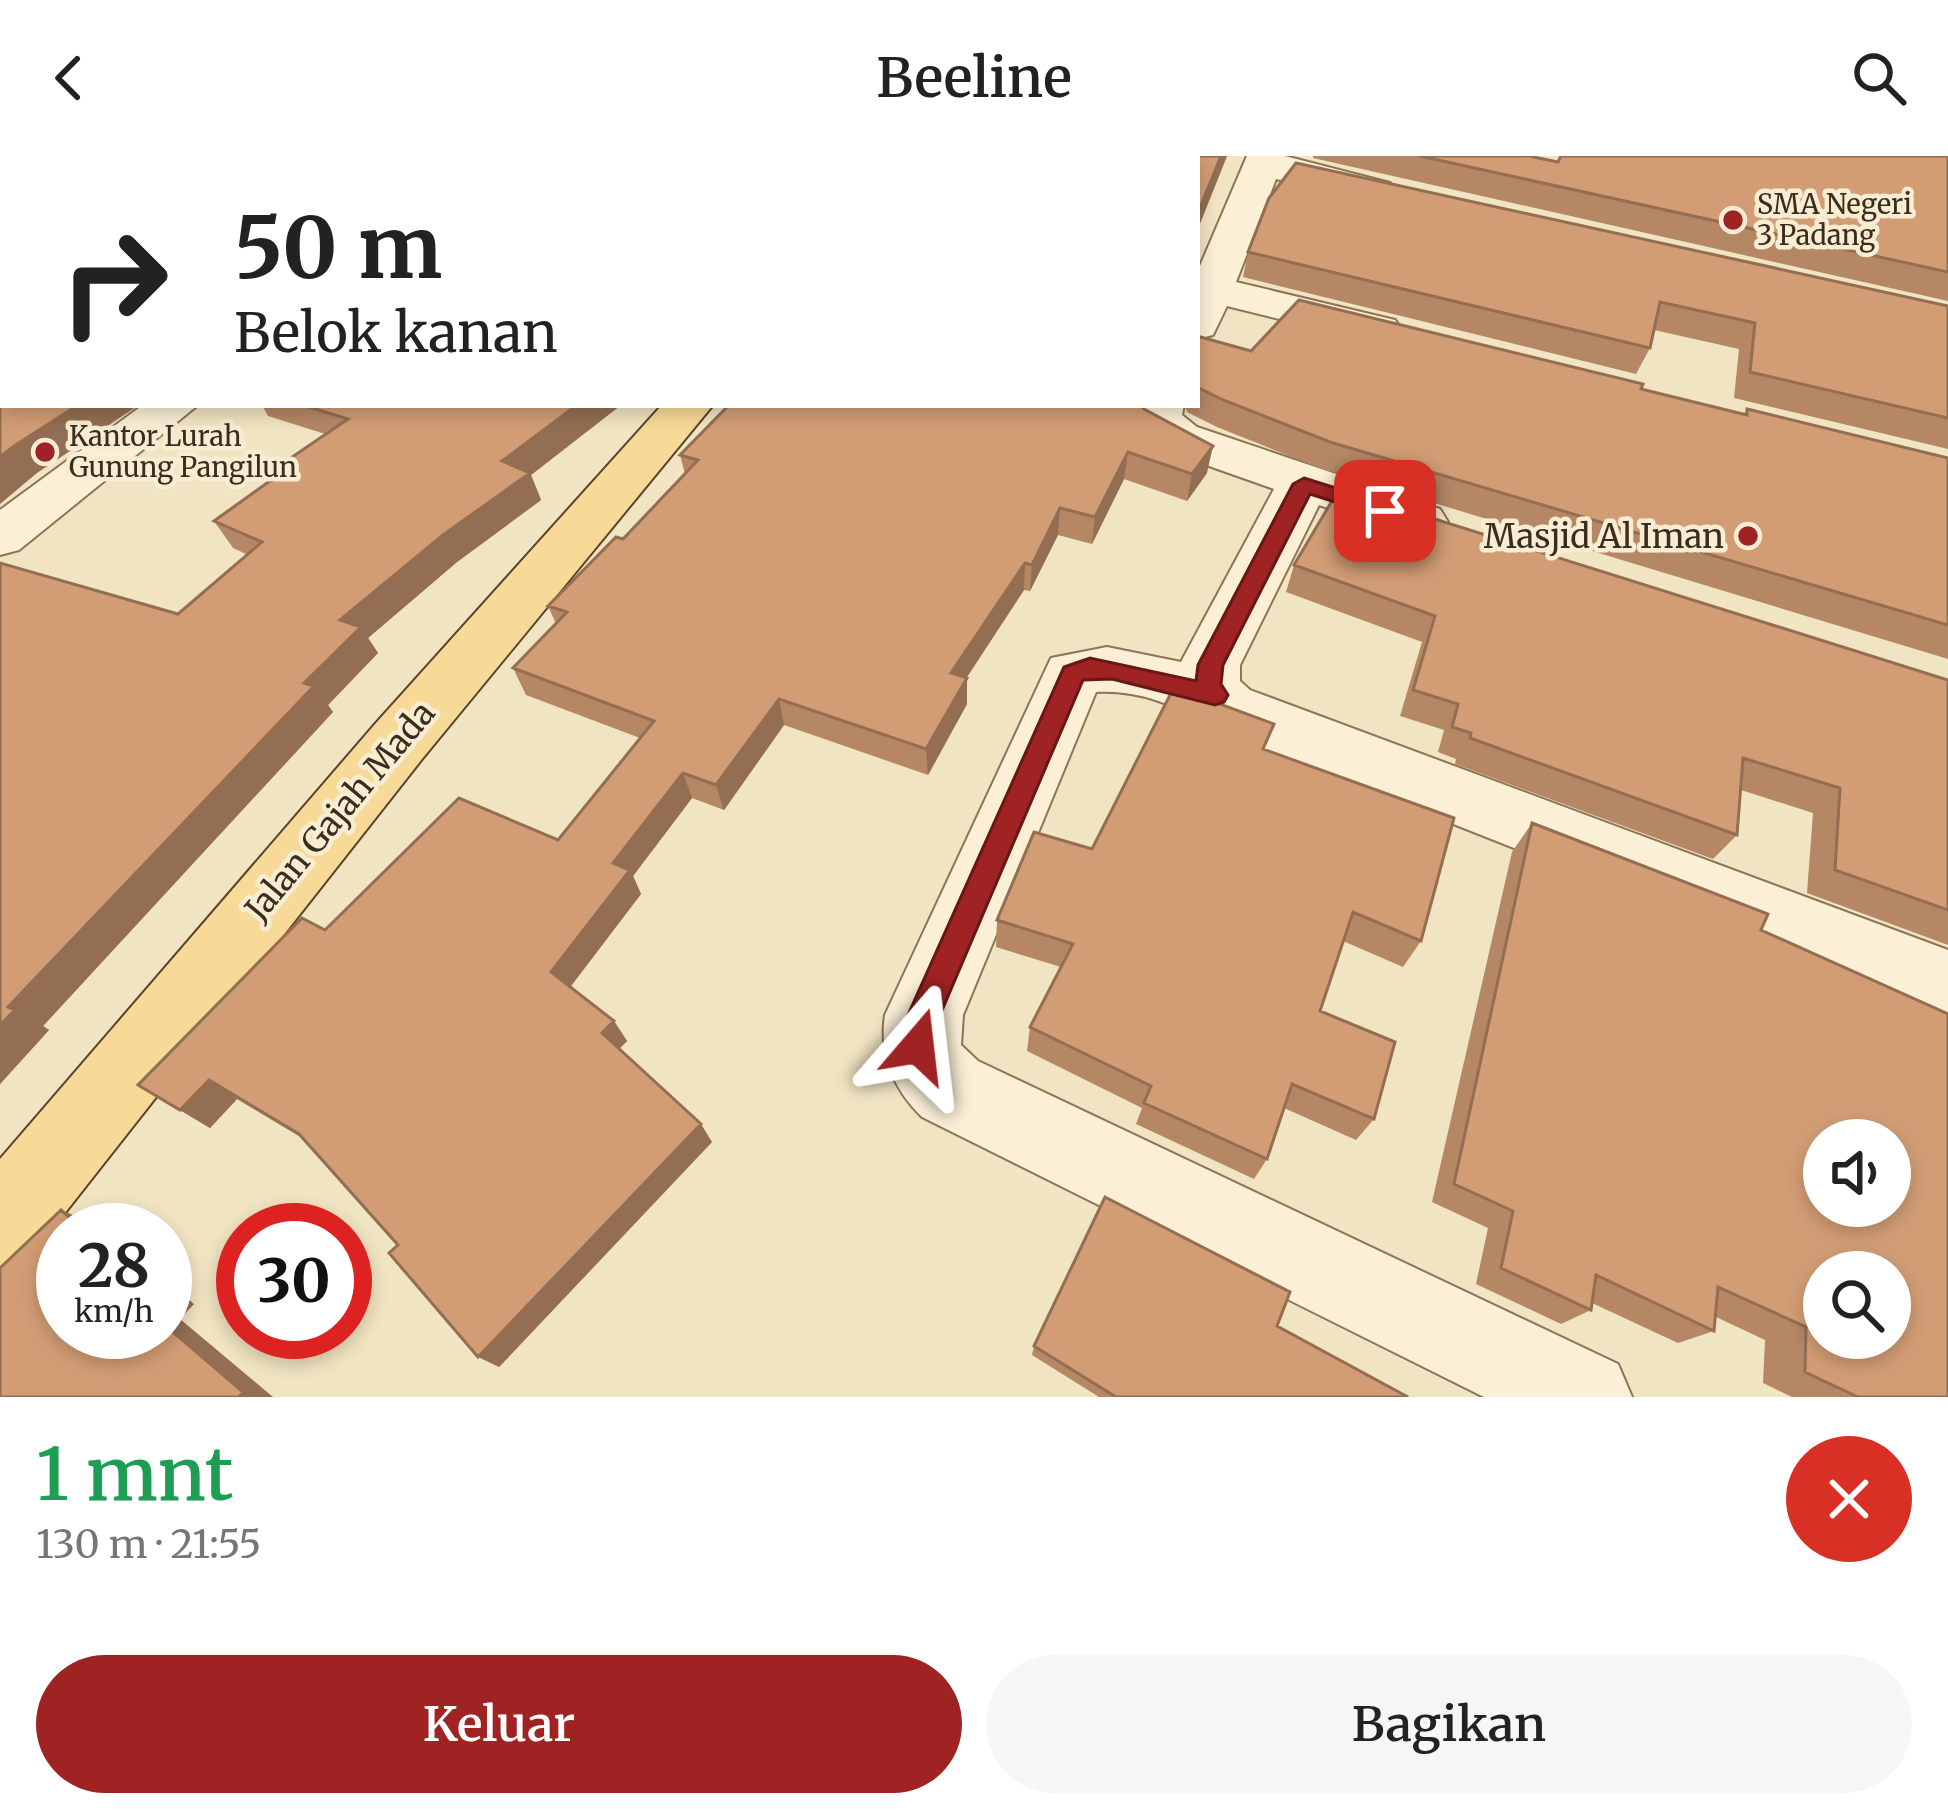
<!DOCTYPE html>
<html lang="id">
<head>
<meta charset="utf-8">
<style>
	:root { --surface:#fff; --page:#f6f6f6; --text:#222; --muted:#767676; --accent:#a02323 }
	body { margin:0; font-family:Merriweather,serif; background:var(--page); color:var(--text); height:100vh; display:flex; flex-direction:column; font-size:45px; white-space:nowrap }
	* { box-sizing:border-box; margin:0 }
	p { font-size:39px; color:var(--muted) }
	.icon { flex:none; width:66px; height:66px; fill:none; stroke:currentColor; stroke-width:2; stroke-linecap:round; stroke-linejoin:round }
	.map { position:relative; height:1241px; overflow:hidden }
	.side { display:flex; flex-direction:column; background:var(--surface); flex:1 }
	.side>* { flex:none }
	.banner { position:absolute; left:0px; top:0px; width:1200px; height:252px; box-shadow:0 6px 18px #0003; background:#fff; color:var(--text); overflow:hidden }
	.tools { position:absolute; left:1803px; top:963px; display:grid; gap:24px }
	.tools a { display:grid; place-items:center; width:108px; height:108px; border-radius:50%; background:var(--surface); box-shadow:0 6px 18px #0003; font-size:60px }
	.speed { position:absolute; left:36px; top:1047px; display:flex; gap:24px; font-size:60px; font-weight:700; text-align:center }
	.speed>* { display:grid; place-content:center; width:156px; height:156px; border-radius:50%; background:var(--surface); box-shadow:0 6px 18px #0003; line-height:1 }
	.speed small { font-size:30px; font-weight:400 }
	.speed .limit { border:18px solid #d22; background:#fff; color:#111 }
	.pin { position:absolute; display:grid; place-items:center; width:102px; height:102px; color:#fff; margin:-51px; border-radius:24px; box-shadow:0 6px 18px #0006 }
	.me { position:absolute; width:132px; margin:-66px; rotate:17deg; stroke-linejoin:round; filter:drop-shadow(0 0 9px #0008) }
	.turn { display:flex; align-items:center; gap:42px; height:252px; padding:0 36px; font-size:54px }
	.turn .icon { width:156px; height:156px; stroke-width:2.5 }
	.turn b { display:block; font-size:84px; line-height:102px }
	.round { display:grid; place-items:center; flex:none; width:126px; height:126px; border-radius:63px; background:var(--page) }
	.headline { display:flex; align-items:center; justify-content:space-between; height:204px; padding:0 36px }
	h1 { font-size:72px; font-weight:600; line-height:90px; color:#1e9e55 }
	.action { display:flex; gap:24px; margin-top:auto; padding:24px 36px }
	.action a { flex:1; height:138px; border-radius:72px; background:var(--accent); color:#fff; font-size:48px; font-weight:600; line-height:138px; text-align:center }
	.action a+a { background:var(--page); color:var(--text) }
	header { display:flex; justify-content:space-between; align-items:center; height:156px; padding:0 36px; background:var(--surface); font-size:54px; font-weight:600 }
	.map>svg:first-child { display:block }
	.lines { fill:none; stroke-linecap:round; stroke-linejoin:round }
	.minor-casing { stroke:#8d7457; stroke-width:4 }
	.major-casing { stroke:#5a422c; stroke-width:4 }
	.minor { fill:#fbf0d6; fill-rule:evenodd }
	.major { fill:#f7da97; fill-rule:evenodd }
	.wall { fill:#b58765 }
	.shaded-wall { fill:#936e52 }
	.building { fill:#d29d75; stroke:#936e52; stroke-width:3; fill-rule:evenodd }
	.route { fill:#a02323; stroke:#681717; stroke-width:3 }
	.poi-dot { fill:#a02323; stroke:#f8edd2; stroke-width:4.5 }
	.labels { text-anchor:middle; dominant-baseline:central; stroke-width:9; stroke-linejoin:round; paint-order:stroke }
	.far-poi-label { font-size:27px; fill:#3b2c1d; stroke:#f8edd2; text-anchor:start }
	.poi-label { font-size:33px; fill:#3b2c1d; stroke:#f8edd2; text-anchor:end }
	.street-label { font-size:33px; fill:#3b2c1d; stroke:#f8edd2 }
</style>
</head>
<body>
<header><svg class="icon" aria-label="back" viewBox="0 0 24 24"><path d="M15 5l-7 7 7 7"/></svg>Beeline<svg class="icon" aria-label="search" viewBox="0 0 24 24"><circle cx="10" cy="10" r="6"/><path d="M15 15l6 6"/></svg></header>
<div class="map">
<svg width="1948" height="1241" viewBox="0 0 1948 1241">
	<rect width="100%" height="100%" fill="#f1e4c2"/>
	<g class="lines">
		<g class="minor-casing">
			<path id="minor" d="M55 0H93L54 3Z
				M489 0H529L487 3Z
				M1247 0H1285L1390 27 1395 35 1390 43 1376 47 1276 23 1236 126 1395 164 1402 174 1395 184 1379 188 1227 150 1213 179 1197 183V117Z
				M0 9H3L0 41Z
				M3 135V168H0V136Z
				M143 249H198L19 394 0 399V354Z
				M1136 249H1184L1182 259 1197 271 1440 353 1448 366 1440 379 1421 384 1319 349 1240 509V525L1250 534 1948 794V864L1244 585C1193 562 1156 533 1096 536L963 859 961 889 978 905 1618 1208 1632 1241H1484L922 961C893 933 879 898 885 859L1051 502 1107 491 1181 506 1274 333 1161 293 1131 263Z"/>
		</g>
		<g class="major-casing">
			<path id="major" d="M662 249H713L422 603 31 1100 0 1112V1003L376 567Z"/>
		</g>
		<use href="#minor" class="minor"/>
		<use href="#major" class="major"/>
	</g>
	<path class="wall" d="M521 0H1227L1197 75V3H522Z
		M1313 0H1529L1558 6 1948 0V145L1313 2Z
		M1248 96 1948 150V293L1734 242 1739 193 1654 174 1650 192 1636 218 1243 121Z
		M1197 180 1251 195 1641 233 1744 258 1747 253 1948 302V503L1322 313 1217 271 1187 256 1185 249H1197Z
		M262 249H621L531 319 541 344 457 406 368 482 378 497 328 549 333 556 43 870 49 874 0 928V407L178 458 248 399 233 392 214 365 277 320 273 314 325 278 268 260Z
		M1141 249 1207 317 1187 345 1124 323 1092 388 1058 379 1030 435 1024 434 966 522 967 548 928 619 784 569 724 654 692 642 633 720 641 738 570 831 614 865 627 885 619 893 712 986 499 1211 398 1089 302 982 237 943 210 972 138 929 325 774 558 684 640 582 526 539 513 512 556 468 548 450 623 383 685 318 680 299Z
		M1294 409 1948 524V789L1807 737 1813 657 1741 634 1737 679 1713 703 1455 608 1456 603 1438 596 1444 574 1400 560 1422 486 1286 436Z
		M1265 594 1421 785 1403 811 1343 785 1320 855 1374 963 1356 984 1284 952 1267 1003 1254 1023 1136 968 1142 952 1027 895 1030 871 1061 811 996 791 997 764 1092 693Z
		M1532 667 1761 774 1948 1241H1792L1763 1227 1765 1184 1716 1161 1714 1175 1678 1187 1592 1147 1591 1154 1561 1168 1476 1128 1488 1072 1432 1046 1512 696Z
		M1277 1170 1408 1241H1099L1032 1199 1034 1190Z"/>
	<path class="shaded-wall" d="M1221 0H1227L1197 75V59Z
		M78 249H139L37 317 0 348V301L14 290Z
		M577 249H621L531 319 541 344 457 406 368 482 378 497 328 549 333 556 43 870 49 874 0 928V869L8 851 304 527 340 464 502 305Z
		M1213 290 1207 317 1187 345 1192 318Z
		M1128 296 1124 323 1092 388 1095 361Z
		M1060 352 1058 379 1030 435 1032 409Z
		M1025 407 1024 434 952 544 951 517Z
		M967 522V548L928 619 926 593Z
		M779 543 784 569 724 654 716 629Z
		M683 617 692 642 633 720 641 738 565 838 551 816 613 707Z
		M614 865 627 885 615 897 602 877Z
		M209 924 237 943 210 972 180 954Z
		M701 968 712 986 499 1211 478 1201Z
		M61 1054 99 1070 104 1074H84Z
		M165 1124 194 1148 180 1163 273 1241H239L165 1169Z"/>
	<path class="building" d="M86 0H291V3H85Z
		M568 0H1221L1197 59V3H582Z
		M1420 0H1529L1558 6 1561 0H1948V116Z
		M1296 7 1948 150V262L1750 216 1755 167 1660 146 1650 192 1248 96 1269 42Z
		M1299 144 1643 228 1641 233 1747 259V253L1948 302V469L1330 286 1223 244 1197 231V180L1251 195Z
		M3 213V249H78L14 290 0 301V220Z
		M303 249H577L502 305 530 317 443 379 340 464 361 471 304 527 314 530 8 851 15 854 0 869V407L178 458 262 386 214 365 281 317 273 314 348 263Z
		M729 249H1141L1144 253 1213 290 1192 318 1128 296 1095 361 1060 352 1032 409 1025 407 951 517 967 522 926 593 779 543 716 629 683 617 613 707 630 714 551 816 614 865 602 877 701 968 478 1201 389 1097 398 1089 299 978 209 924 180 954 138 929 302 762 325 774 459 642 558 684 654 565 513 512 567 456 548 450 616 381 623 383 698 304 680 299Z
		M1339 333 1948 524V754L1835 714 1840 632 1743 602 1737 679 1470 582 1471 577 1452 571 1458 548 1413 534 1435 460 1294 409Z
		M1174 531 1274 568 1263 593 1454 662 1421 785 1353 756 1320 855 1395 886 1374 963 1292 928 1267 1003 1144 947 1151 930 1030 871 1073 788 997 764 1034 676 1092 693Z
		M1532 667 1768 758 1761 774 1948 858V1241H1858L1805 1216 1806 1171 1718 1131 1714 1175 1596 1119 1591 1154 1501 1112 1513 1055 1454 1028ZM1824 984H1890V1050H1824ZM1824 1116H1890V1182H1824Z
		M1105 1041 1290 1136 1277 1170 1408 1241H1116L1034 1190Z
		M61 1054 84 1074H63V1176H165V1169L243 1236 239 1241H0V1112Z"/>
	<path class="route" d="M1304 322 1393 350 1397 355 1385 362 1310 338 1223 509 1221 528 1228 539 1224 546 1215 549 1112 523 1083 524 940 859 930 900 918 905 907 900 902 890 908 859 1064 511 1090 502 1196 525 1198 509 1293 328Z"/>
	<g class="poi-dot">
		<circle cx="1733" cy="64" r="12"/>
		<circle cx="45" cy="296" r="12"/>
		<circle cx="1748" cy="380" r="12"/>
	</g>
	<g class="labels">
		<g class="far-poi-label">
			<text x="1757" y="48">SMA Negeri<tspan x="1757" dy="31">3 Padang</tspan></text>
			<text x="69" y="280">Kantor Lurah<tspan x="69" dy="31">Gunung Pangilun</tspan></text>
		</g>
		<g class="poi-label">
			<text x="1724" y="380">Masjid Al Iman</text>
		</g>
		<g class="street-label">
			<text transform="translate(340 655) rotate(-50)">Jalan Gajah Mada</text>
		</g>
	</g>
</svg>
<div class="tools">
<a><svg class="icon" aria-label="sound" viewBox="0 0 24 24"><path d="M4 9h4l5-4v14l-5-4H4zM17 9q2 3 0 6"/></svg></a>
<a><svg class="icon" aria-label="search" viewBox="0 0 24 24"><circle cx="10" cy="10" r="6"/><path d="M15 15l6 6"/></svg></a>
</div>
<div class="speed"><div>28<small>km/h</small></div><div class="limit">30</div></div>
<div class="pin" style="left:1385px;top:355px;background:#d93025"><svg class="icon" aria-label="arrive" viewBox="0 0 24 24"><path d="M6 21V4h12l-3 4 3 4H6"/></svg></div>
<svg class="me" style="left:918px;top:890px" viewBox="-20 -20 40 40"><path d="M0-17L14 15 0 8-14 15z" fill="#a02323" stroke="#fff" stroke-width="4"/></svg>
<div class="banner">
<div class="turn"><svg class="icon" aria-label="right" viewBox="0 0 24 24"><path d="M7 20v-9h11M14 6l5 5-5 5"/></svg><div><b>50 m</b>Belok kanan</div></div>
</div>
</div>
<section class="side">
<div class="headline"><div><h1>1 mnt</h1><p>130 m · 21:55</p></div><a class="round" style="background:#d93025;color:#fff"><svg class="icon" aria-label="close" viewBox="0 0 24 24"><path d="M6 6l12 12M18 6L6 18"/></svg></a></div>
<div class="action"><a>Keluar</a><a>Bagikan</a></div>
</section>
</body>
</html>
